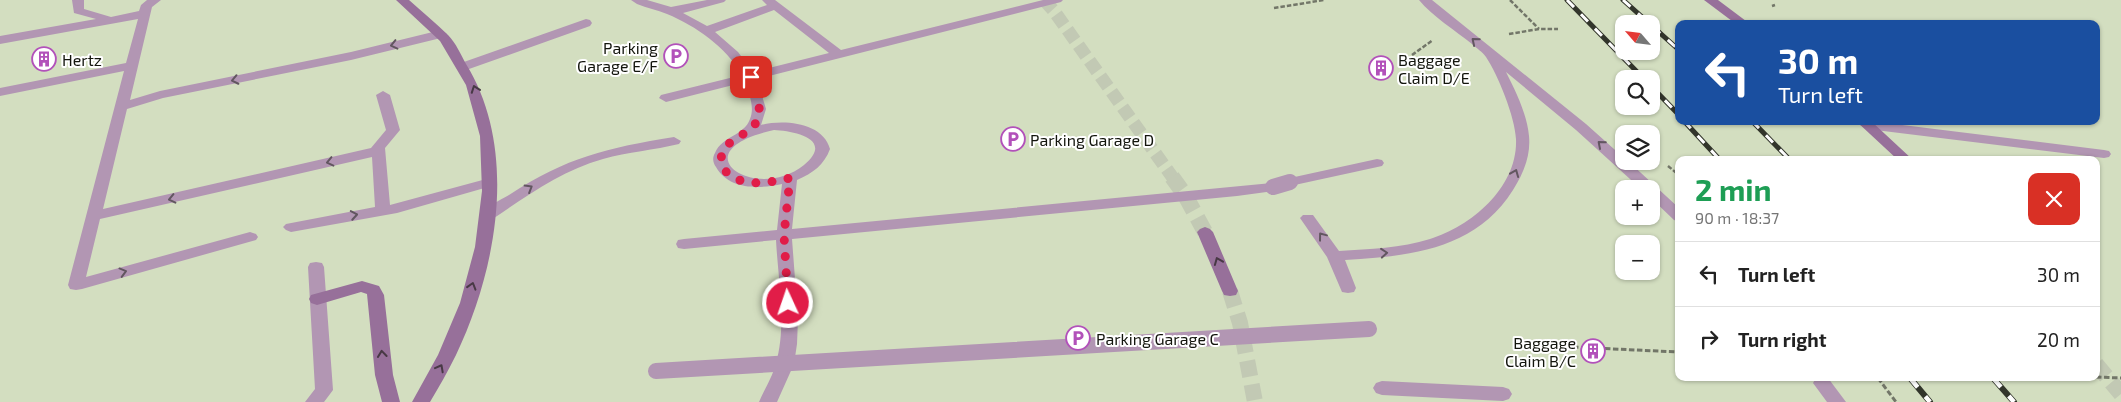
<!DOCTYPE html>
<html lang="en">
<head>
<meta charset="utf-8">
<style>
	:root { --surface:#fff; --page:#f2f2f2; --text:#222; --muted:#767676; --line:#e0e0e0 }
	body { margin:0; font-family:"Exo 2",sans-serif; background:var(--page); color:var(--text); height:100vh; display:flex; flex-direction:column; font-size:19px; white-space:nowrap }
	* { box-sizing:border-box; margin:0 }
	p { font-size:16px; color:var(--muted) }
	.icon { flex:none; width:28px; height:28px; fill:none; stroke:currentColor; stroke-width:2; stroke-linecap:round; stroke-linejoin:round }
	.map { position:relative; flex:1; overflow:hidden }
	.details { position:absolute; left:1675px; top:156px; width:425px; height:225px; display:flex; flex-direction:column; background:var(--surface); border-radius:10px; box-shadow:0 1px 4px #0004 }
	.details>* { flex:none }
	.banner { position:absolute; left:1675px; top:20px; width:425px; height:105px; border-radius:10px; box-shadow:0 1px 4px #0004; background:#1a4fa0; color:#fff; overflow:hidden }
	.needle { width:32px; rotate:298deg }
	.tools { position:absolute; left:1615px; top:15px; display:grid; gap:10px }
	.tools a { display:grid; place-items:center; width:45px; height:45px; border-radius:10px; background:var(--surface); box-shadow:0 1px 4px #0004; font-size:25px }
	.pin { position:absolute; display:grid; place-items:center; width:42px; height:42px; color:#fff; margin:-21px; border-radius:10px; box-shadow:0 2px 8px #0006 }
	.me { position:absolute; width:55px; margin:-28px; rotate:357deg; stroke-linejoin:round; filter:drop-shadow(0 0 4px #0008) }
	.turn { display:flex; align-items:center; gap:18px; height:105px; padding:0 20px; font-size:22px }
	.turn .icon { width:65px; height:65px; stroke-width:2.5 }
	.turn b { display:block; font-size:35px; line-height:42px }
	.round { display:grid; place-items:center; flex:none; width:52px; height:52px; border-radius:10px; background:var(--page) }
	.head { display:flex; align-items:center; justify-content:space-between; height:85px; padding:0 20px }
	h1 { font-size:30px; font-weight:700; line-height:38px; color:#1e9e55 }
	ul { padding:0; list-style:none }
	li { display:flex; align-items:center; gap:15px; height:65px; padding:0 20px; border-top:1px solid var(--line) }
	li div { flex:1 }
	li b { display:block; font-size:19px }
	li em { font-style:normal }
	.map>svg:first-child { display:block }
	.built { fill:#d3dec0; fill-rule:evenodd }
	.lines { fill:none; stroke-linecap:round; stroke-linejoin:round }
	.secondary-tunnel-far1 { stroke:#c2c9b4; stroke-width:13; stroke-dasharray:13 6; stroke-linecap:butt }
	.secondary-tunnel { stroke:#c2c9b4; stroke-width:16; stroke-dasharray:16 8; stroke-linecap:butt }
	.path-far1 { stroke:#727668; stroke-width:2.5; stroke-dasharray:4.5 2; stroke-linecap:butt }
	.path { stroke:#727668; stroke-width:3; stroke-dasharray:5.5 2.5; stroke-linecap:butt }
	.lane { fill:#b296b3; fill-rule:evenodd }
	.secondary { fill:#97709a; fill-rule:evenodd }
	.rail-far1-casing { stroke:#32352b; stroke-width:5 }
	.rail-casing { stroke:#32352b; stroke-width:6 }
	.rail-far1 { stroke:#fff; stroke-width:3; stroke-dasharray:10; stroke-linecap:butt }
	.rail { stroke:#fff; stroke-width:4.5; stroke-dasharray:12; stroke-linecap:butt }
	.path-bridge { stroke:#727668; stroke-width:3; stroke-dasharray:5.5 2.5; stroke-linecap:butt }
	.lane-bridge { stroke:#b296b3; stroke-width:16 }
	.oneway { stroke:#625660 }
	.oneway2 { stroke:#483945 }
	.route { stroke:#e11d48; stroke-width:9; stroke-dasharray:0 16.2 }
	.labels { text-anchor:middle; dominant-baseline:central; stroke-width:4; stroke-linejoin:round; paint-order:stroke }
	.poi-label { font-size:16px; fill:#13150d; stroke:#fff; text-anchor:start }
</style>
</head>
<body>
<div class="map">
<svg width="2121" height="402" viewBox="0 0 2121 402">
	<rect width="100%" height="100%" fill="#e1e9d2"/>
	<path class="built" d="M0 0H2121V402H0ZM1624 24H1651V51H1624ZM1679 24H2096V121H1679ZM1624 79H1651V106H1624ZM1624 134H1651V161H1624ZM1679 160H2096V378H1679ZM1624 189H1651V216H1624ZM1624 244H1651V271H1624Z"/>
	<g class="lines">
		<path class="secondary-tunnel-far1" d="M1044 0 1054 11 1173 178"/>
		<path class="secondary-tunnel" d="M1172 177 1185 195 1205 232
			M1230 291 1240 323 1255 402
			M2096 364 2121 394"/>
		<path class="path-far1" d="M1510 0 1539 29
			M1772 6 1775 5
			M1274 8 1324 0
			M1509 34 1539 29H1558
			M1412 55 1433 40
			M1668 166 1679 175"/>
		<path class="path" d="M1549 346 1679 352
			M1878 378 1896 402"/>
		<path class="lane" d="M72 0H84V9L111 17 139 11 141 5 147 0H161L152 7 130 100 160 91 351 52 441 30 447 34 445 37 351 60 163 98 127 109 103 209 371 148 386 130 376 95 383 91 390 95 400 130 385 148 390 205 490 178 495 179 497 182 495 185 397 213 291 232 286 230 283 227 286 224 375 207 372 157 100 219 86 277 250 232 256 234 258 237 256 240 82 289 76 290 70 289 68 285 124 71 0 96V88L126 63 138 19 0 44V36L96 19 74 13Z
			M631 0H647L671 7 707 0H726L724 2 683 13 707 26 767 5 762 0H775L841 50 1043 0H1063L1061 2 757 79 766 109 761 125C783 119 823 122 830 149 824 165 813 173 797 180L792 229 1273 183 1278 184 1280 187 1278 190 1273 191 1237 196 792 239 798 319 797 344 794 364 777 402H759C764 390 773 376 776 363 787 325 778 279 776 240L684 249 678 248 676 244 678 240 684 239 777 230 782 184C759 189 729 190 716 167 713 163 712 158 715 153 722 136 744 136 750 119 755 107 749 94 745 82L666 102 659 98 661 95 742 75C726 47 696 26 667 14 657 10 647 8 637 4ZM774 10 829 53 753 72 738 52 715 32ZM774 130C794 131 835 139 804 165 755 204 677 151 774 130Z
			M1419 0H1432L1586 124 1624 158V161H1628L1679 208V222L1674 220 1651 198V189H1641L1576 130 1506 72C1516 92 1527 114 1529 136 1531 156 1523 174 1513 190 1475 250 1410 256 1345 260L1356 288 1354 292 1348 293 1342 292 1327 257 1300 218 1303 215H1313L1339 251C1370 249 1401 248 1430 239 1472 226 1518 187 1516 139 1515 117 1498 75 1486 57 1483 52 1476 48 1472 44 1456 31 1432 16 1419 0Z
			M586 19 590 20 592 23 590 26 469 69H461L459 66 461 63Z
			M1870 121 2104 150 2109 151 2111 154 2109 157 2104 158 1867 129 1860 125 1862 122Z
			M674 137 681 141 679 144C654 150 628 152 603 159 563 170 528 195 494 218H484L481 215C487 206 500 200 509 195 567 157 607 148 674 137Z
			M1377 159 1382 160 1384 163 1382 166 1290 186 1285 185 1283 182 1285 179 1290 178Z
			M316 262 322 263 324 267 333 390 324 402H305L315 389 308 267 310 263Z
			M1816 378H1828L1846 402H1827L1813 383Z
			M1382 381 1503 387 1509 389 1512 394 1509 399 1503 401 1382 395 1376 393 1373 388 1376 383Z"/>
		<path class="secondary" d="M396 0H409C422 12 436 23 448 35 456 43 461 55 466 64 519 150 497 269 456 355 448 371 439 387 430 402H412L438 355 460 303 475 247 482 191 480 136 466 85 440 41Z
			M1704 0H1718L1750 24H1736Z
			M1856 121H1871L1913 160H1898Z
			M1205 227 1210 229 1213 232 1238 291 1236 295 1230 296 1224 295 1222 291 1197 232 1200 229Z
			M362 281 379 286 384 295 393 375 400 402H382L375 375 367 294 361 292 317 305 311 303 309 299 311 295Z"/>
		<g class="rail-far1-casing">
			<path id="rail-far1" d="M1567 0 1644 79
				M1623 0 1679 50
				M1651 86 1679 115
				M1684 121 1720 160
				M1752 121 1790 160"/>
		</g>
		<g class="rail-casing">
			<path id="rail" d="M1910 378 1930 402
				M1993 378 2014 402"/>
		</g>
		<use href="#rail-far1" class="rail-far1"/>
		<use href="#rail" class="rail"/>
		<path class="path-bridge" d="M2096 377 2121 378"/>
		<path class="lane-bridge" d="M1273 187 1290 182
			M656 371 1369 329"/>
	</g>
	<defs><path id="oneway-chevron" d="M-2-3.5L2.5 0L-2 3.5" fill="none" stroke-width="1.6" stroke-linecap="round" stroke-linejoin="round" transform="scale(1.25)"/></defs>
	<g class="oneway">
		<use href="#oneway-chevron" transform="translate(1475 41) rotate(-140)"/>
		<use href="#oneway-chevron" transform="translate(394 45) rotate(167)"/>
		<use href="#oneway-chevron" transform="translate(235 80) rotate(168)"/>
		<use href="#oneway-chevron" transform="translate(1601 144) rotate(-139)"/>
		<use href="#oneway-chevron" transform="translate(330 162) rotate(167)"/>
		<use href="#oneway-chevron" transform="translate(1515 173) rotate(-68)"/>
		<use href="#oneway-chevron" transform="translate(529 188) rotate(-31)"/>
		<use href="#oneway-chevron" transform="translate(172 199) rotate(167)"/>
		<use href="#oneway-chevron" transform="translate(354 215) rotate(-10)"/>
		<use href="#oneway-chevron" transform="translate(1322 236) rotate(-127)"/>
		<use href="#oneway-chevron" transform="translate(1384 253) rotate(-5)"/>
		<use href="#oneway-chevron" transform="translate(123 272) rotate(-15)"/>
	</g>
	<g class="oneway2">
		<use href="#oneway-chevron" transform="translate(475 89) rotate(-110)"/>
		<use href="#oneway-chevron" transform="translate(1218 261) rotate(-112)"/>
		<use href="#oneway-chevron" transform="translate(472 286) rotate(-73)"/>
		<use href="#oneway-chevron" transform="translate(382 354) rotate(-96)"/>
		<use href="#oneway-chevron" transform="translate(440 368) rotate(-62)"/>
	</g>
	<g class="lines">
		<path class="route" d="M751 77C755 90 762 105 758 118 753 137 716 139 722 163 723 169 727 174 733 177 750 187 772 182 790 178L784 235 788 303"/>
	</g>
	<defs>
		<g id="parking-ring" transform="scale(1.25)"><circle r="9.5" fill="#fff" stroke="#b251ba" stroke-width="1.5"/><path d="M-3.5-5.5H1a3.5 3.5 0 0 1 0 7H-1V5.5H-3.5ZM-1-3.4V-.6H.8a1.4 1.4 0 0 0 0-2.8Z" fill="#b251ba"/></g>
		<g id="building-ring" transform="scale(1.25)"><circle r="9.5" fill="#fff" stroke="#b251ba" stroke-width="1.5"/><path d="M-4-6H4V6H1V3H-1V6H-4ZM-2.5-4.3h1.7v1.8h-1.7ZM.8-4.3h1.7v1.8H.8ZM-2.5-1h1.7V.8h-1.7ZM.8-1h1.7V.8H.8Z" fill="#b251ba"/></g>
	</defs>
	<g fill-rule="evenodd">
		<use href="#parking-ring" x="676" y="56"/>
		<use href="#building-ring" x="44" y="59"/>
		<use href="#building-ring" x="1381" y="68"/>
		<use href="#parking-ring" x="1013" y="139"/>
		<use href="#parking-ring" x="1078" y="338"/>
		<use href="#building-ring" x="1593" y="351"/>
	</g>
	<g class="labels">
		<g class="poi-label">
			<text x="658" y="47" text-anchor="end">Parking<tspan x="658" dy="18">Garage E/F</tspan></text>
			<text x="62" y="59">Hertz</text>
			<text x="1398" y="59">Baggage<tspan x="1398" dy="18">Claim D/E</tspan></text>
			<text x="1030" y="139">Parking Garage D</text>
			<text x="1096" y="338">Parking Garage C</text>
			<text x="1576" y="342" text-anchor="end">Baggage<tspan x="1576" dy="18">Claim B/C</tspan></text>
		</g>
	</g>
</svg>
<div class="tools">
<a><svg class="needle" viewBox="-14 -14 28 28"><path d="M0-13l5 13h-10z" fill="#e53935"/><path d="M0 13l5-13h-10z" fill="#767676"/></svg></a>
<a><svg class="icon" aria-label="search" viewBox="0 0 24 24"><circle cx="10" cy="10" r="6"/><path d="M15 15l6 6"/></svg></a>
<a><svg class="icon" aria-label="layers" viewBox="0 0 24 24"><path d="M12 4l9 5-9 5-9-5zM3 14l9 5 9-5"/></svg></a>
<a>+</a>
<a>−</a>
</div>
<div class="pin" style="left:751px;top:77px;background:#d93025"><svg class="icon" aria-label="arrive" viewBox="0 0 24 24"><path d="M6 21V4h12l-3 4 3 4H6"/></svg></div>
<svg class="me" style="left:788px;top:303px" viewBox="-20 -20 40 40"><circle r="17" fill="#e11d48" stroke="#fff" stroke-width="3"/><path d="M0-11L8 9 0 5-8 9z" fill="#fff"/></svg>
<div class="banner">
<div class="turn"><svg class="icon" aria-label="left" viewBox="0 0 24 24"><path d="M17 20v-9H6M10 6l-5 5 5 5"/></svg><div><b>30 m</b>Turn left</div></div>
</div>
<section class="details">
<div class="head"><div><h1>2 min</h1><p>90 m · 18:37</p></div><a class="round" style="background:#d93025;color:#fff"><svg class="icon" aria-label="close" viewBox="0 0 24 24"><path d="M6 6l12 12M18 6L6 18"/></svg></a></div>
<ul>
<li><svg class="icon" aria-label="left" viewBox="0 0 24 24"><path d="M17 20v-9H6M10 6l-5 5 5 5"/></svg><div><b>Turn left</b></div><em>30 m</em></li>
<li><svg class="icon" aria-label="right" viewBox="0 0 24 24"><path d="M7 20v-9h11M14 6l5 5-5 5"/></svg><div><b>Turn right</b></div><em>20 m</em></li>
</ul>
</section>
</div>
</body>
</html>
